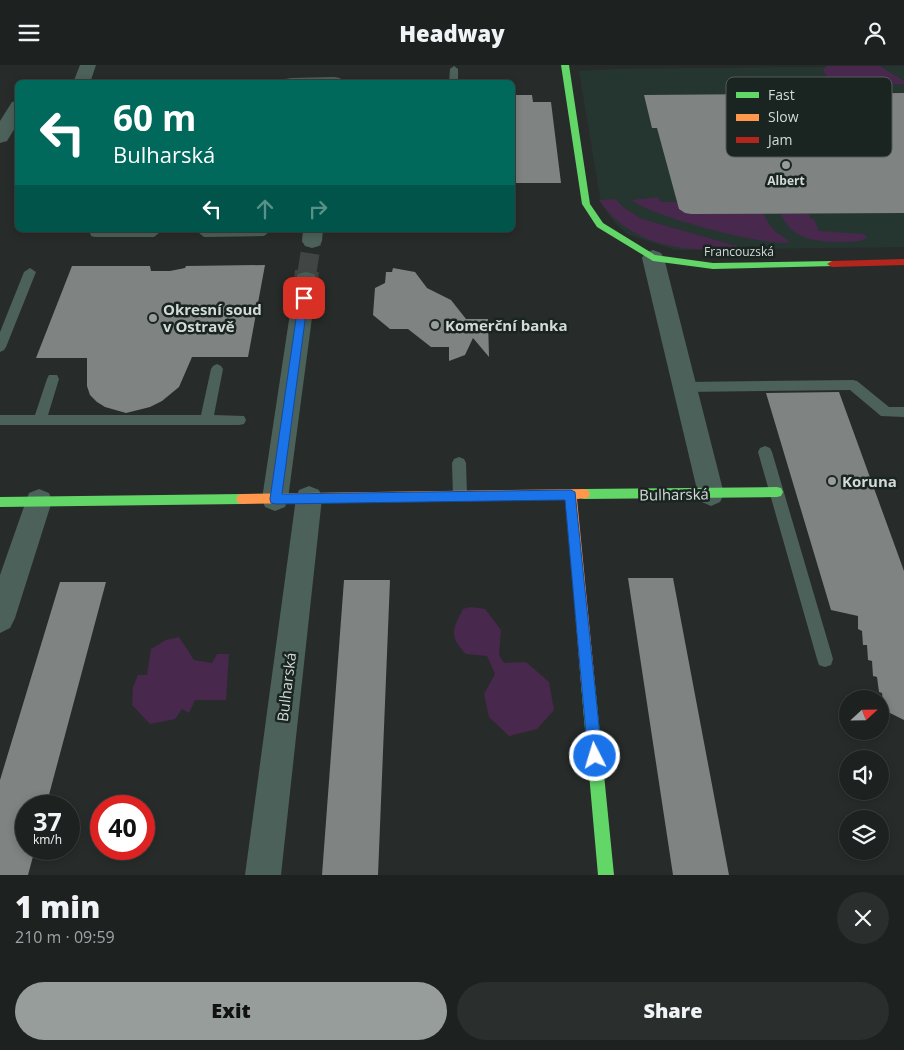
<!DOCTYPE html>
<html lang="en">
<head>
<meta charset="utf-8">
<style>
	:root { --surface:#1d2120; --page:#2a2e2d; --text:#f1f3f6; --muted:#a0a3a5; --line:#3b3e3e; --accent:#979d9a }
	body { margin:0; font-family:"Open Sans",sans-serif; background:var(--page); color:var(--text); height:100vh; display:flex; flex-direction:column; font-size:19px; white-space:nowrap }
	* { box-sizing:border-box; margin:0 }
	p { font-size:16px; color:var(--muted) }
	.icon { flex:none; width:28px; height:28px; fill:none; stroke:currentColor; stroke-width:2; stroke-linecap:round; stroke-linejoin:round }
	.map { position:relative; height:810px; overflow:hidden }
	.sheet { display:flex; flex-direction:column; background:var(--surface); flex:1 }
	.sheet>* { flex:none }
	.guide { position:absolute; left:15px; top:15px; width:500px; height:152px; border-radius:8px; box-shadow:0 2px 8px #0003,0 0 0 1px var(--line); background:#00695c; color:#fff; overflow:hidden }
	.needle { width:32px; rotate:68deg }
	.tools { position:absolute; left:839px; top:625px; display:grid; gap:10px }
	.tools a { display:grid; place-items:center; width:50px; height:50px; border-radius:50%; background:var(--surface); box-shadow:0 2px 8px #0003,0 0 0 1px var(--line); font-size:25px }
	.speed { position:absolute; left:15px; top:730px; display:flex; gap:10px; font-size:25px; font-weight:700; text-align:center }
	.speed>* { display:grid; place-content:center; width:65px; height:65px; border-radius:50%; background:var(--surface); box-shadow:0 2px 8px #0003,0 0 0 1px var(--line); line-height:1 }
	.speed small { font-size:12px; font-weight:400 }
	.speed .limit { border:8px solid #d22; background:#fff; color:#111 }
	.pin { position:absolute; display:grid; place-items:center; width:42px; height:42px; color:#fff; margin:-21px; border-radius:10px; box-shadow:0 2px 8px #0006 }
	.me { position:absolute; width:55px; margin:-28px; rotate:355deg; stroke-linejoin:round; filter:drop-shadow(0 0 4px #0008) }
	.turn { display:flex; align-items:center; gap:18px; height:105px; padding:0 15px; font-size:22px }
	.turn .icon { width:65px; height:65px; stroke-width:2.5 }
	.turn b { display:block; font-size:35px; line-height:42px }
	.lanes { display:flex; align-items:center; height:48px; padding:0 15px; background:#0003; justify-content:center; gap:25px; direction:ltr }
	.lanes .off { opacity:.35 }
	.round { display:grid; place-items:center; flex:none; width:52px; height:52px; border-radius:26px; background:var(--page) }
	.overview { display:flex; align-items:center; justify-content:space-between; height:85px; padding:0 15px }
	h1 { font-size:30px; font-weight:800; line-height:38px }
	.button { display:flex; gap:10px; margin-top:auto; padding:10px 15px }
	.button a { flex:1; height:58px; border-radius:30px; background:var(--accent); color:#111; font-size:20px; font-weight:800; line-height:58px; text-align:center }
	.button a+a { background:var(--page); color:var(--text) }
	header { display:flex; justify-content:space-between; align-items:center; height:65px; padding:0 15px; background:var(--surface); font-size:22px; font-weight:800 }
	.map>svg:first-child { display:block }
	.built { fill:#253630 }
	.green { fill:#48284c }
	.building { fill:#7f8381 }
	.lines { fill:none; stroke-linecap:round; stroke-linejoin:round }
	.street-tunnel-far1 { stroke:#414644; stroke-width:19; stroke-dasharray:19 9; stroke-linecap:butt }
	.street-tunnel { stroke:#414644; stroke-width:24; stroke-dasharray:24 12; stroke-linecap:butt }
	.lane { fill:#4c615a; fill-rule:evenodd }
	.street { fill:#4c615a; fill-rule:evenodd }
	.fast { fill:#63d668; fill-rule:evenodd }
	.slow { fill:#ff974d; fill-rule:evenodd }
	.jam { fill:#b3261e; fill-rule:evenodd }
	.route { fill:#1a73e8; stroke:#114b97 }
	.poi-dot { fill:#979d9a; stroke:#1a2521; stroke-width:2 }
	.labels { text-anchor:middle; dominant-baseline:central; stroke-width:5; stroke-linejoin:round; paint-order:stroke }
	.far-poi-label { font-size:12px; font-weight:bold; fill:#d3dad7; stroke:#1a2521 }
	.far-street-label { font-size:12px; fill:#d3dad7; stroke:#1a2521 }
	.poi-label { font-size:15px; font-weight:bold; fill:#d3dad7; stroke:#1a2521; text-anchor:start }
	.street-label { font-size:15px; fill:#d3dad7; stroke:#1a2521 }
	.key { fill:#1a2521; stroke:#525b58; stroke-width:1 }
	.key-label { font-size:14px; fill:#d3dad7 }
</style>
</head>
<body>
<header><svg class="icon" aria-label="menu" viewBox="0 0 24 24"><path d="M4 6h16M4 12h16M4 18h16"/></svg>Headway<svg class="icon" aria-label="person" viewBox="0 0 24 24"><circle cx="12" cy="8" r="4"/><path d="M4 21q1-7 8-7t8 7"/></svg></header>
<div class="map">
<svg width="904" height="810" viewBox="0 0 904 810">
	<rect width="100%" height="100%" fill="#272c2a"/>
	<path class="built" d="M904 1V182L675 185 627 169 614 157 601 138 579 6 615 4Z"/>
	<path class="green" d="M827 1H880L904 16V19L833 20 830 18 823 5Z
		M658 132 660 137H677L680 145 688 149H764C771 166 777 167 790 177 770 183 646 150 632 135Z
		M615 134 624 143 642 154 747 184C737 186 726 185 716 185 670 185 626 175 599 135Z
		M781 149H809L811 154H814L819 166 864 169 867 172C861 178 852 176 844 177 820 177 791 176 781 149Z
		M470 542 485 544 501 565 499 590 504 598 526 597 549 617 554 645 537 664 509 671 489 652 484 629 495 609 487 591 466 589C449 571 452 565 463 544Z
		M179 572 194 595 212 598 217 589H229L226 635H195L189 648 182 644 175 654 150 659 132 640 133 622 138 610H147L151 584 166 575Z"/>
	<path class="building" d="M904 28V148L691 149 685 148 679 144 657 63H652L644 30Z
		M512 30H532L533 37H551L561 118H512Z
		M265 200 248 292H192L179 322 162 336 150 342 126 348 105 342 97 337 90 330 87 321V293H36L72 201H150L151 206H170L185 203 186 201Z
		M393 203 415 207 427 223 451 235 466 254H488L489 292 473 273 465 290 449 296V282H431L408 264H390L373 250 375 223 385 218 386 207H392Z
		M839 327 904 506V655L884 645 882 628 879 627 877 612 873 611 872 596 868 595 867 580H863L862 566 858 564V551L831 545 766 328Z
		M628 513H673L729 810H673Z
		M344 515H390L378 810H322Z
		M60 517H106L46 741H26V784H35L28 810H0V715Z"/>
	<g class="lines">
		<path class="street-tunnel-far1" d="M307 207 312 176"/>
		<path class="street-tunnel" d="M306 215 307 206"/>
		<path class="lane" d="M454 1 458 4V18H449L450 4Z
			M91 165H157L159 168 154 172H95L91 171 90 168Z
			M201 165H268L269 167 264 171 204 172 199 168Z
			M30 203 36 207 6 282 4 285 0 287V267L24 207Z
			M217 299 221 301 223 304 214 350 244 351 246 355 244 359 239 360H0V350H35L47 314 49 310H57L59 314 48 350H201L211 304 213 301Z
			M853 315 857 316 889 342H904V352L881 351 850 325 685 327 680 326 679 322 680 318 685 317Z
			M765 381 770 383 772 387 833 594 831 600 825 602 819 600 817 594 758 387 760 383Z
			M459 392 464 394 466 398 467 431 465 435 460 437 455 435 453 431 452 398 454 394Z"/>
		<path class="street" d="M80 0H96L90 18H73Z
			M334 12 340 13 343 17 283 18 285 14 291 13Z
			M18 36V58L7 76 0 78V56L12 37Z
			M303 165H323L322 176 319 181 312 183 305 181 302 176Z
			M653 185 661 188 664 193 724 429 720 437 711 441 702 437 698 429 642 193 645 188Z
			M306 207 314 209 317 215 288 434 285 442 275 446 265 442 262 434 295 215 298 209Z
			M309 421 319 425 322 433 281 810H245L296 433 299 425Z
			M39 424 49 428 52 436 15 553 10 563 0 568V510L26 436 29 428Z"/>
		<path class="fast" d="M561 0H569L590 139 603 158 655 190 713 198 832 196 837 199 835 201 713 204 653 196 597 162 582 139Z
			M777 422 781 423 783 427 781 431 777 432 584 434 580 433 578 429 580 425 584 424Z
			M242 429 246 430 248 434 246 438 242 439 0 442V432Z
			M588 612 593 614 595 619 614 810H598L581 619 583 614Z"/>
		<path class="slow" d="M584 424 588 425 590 429 588 433 577 434 595 619 593 624 588 626 583 624 581 619 566 434 242 439 238 438 236 434 238 430 242 429Z"/>
		<path class="jam" d="M904 194V200L832 202 827 199 832 196Z"/>
	</g>
	<path class="route" d="M304 230 308 233 282 429 571 425 575 427 602 691 600 696 595 698 590 696 588 691 565 435 276 439 271 438 270 434 299 233Z"/>
	<g class="poi-dot">
		<circle cx="786" cy="100" r="5"/>
		<circle cx="153" cy="253" r="5"/>
		<circle cx="435" cy="260" r="5"/>
		<circle cx="832" cy="416" r="5"/>
	</g>
	<g class="labels">
		<g class="far-poi-label">
			<text x="786" y="115">Albert</text>
		</g>
		<g class="far-street-label">
			<text x="739" y="186">Francouzská</text>
		</g>
		<g class="poi-label">
			<text x="163" y="244">Okresní soud<tspan x="163" dy="17">v Ostravě</tspan></text>
			<text x="445" y="260">Komerční banka</text>
			<text x="842" y="416">Koruna</text>
		</g>
		<g class="street-label">
			<text transform="translate(674 429) rotate(-1)">Bulharská</text>
			<text transform="translate(286 622) rotate(-83)">Bulharská</text>
		</g>
	</g>
	<rect x="726" y="12" width="166" height="80" rx="8" class="key"/>
	<rect x="736" y="27" width="23" height="6" fill="#63d668"/>
	<rect x="736" y="49" width="23" height="7" fill="#ff974d"/>
	<rect x="736" y="72" width="23" height="6" fill="#b3261e"/>
	<g class="key-label">
		<text x="768" y="35">Fast</text>
		<text x="768" y="57">Slow</text>
		<text x="768" y="80">Jam</text>
	</g>
</svg>
<div class="tools">
<a><svg class="needle" viewBox="-14 -14 28 28"><path d="M0-13l5 13h-10z" fill="#e53935"/><path d="M0 13l5-13h-10z" fill="#a0a3a5"/></svg></a>
<a><svg class="icon" aria-label="sound" viewBox="0 0 24 24"><path d="M4 9h4l5-4v14l-5-4H4zM17 9q2 3 0 6"/></svg></a>
<a><svg class="icon" aria-label="layers" viewBox="0 0 24 24"><path d="M12 4l9 5-9 5-9-5zM3 14l9 5 9-5"/></svg></a>
</div>
<div class="speed"><div>37<small>km/h</small></div><div class="limit">40</div></div>
<div class="pin" style="left:304px;top:233px;background:#d93025"><svg class="icon" aria-label="arrive" viewBox="0 0 24 24"><path d="M6 21V4h12l-3 4 3 4H6"/></svg></div>
<svg class="me" style="left:595px;top:691px" viewBox="-20 -20 40 40"><circle r="17" fill="#1a73e8" stroke="#fff" stroke-width="3"/><path d="M0-11L8 9 0 5-8 9z" fill="#fff"/></svg>
<div class="guide">
<div class="turn"><svg class="icon" aria-label="left" viewBox="0 0 24 24"><path d="M17 20v-9H6M10 6l-5 5 5 5"/></svg><div><b>60 m</b>Bulharská</div></div>
<div class="lanes"><svg class="icon" aria-label="left" viewBox="0 0 24 24"><path d="M17 20v-9H6M10 6l-5 5 5 5"/></svg><svg class="icon off" aria-label="ahead" viewBox="0 0 24 24"><path d="M12 20V5M6 11l6-6 6 6"/></svg><svg class="icon off" aria-label="right" viewBox="0 0 24 24"><path d="M7 20v-9h11M14 6l5 5-5 5"/></svg></div>
</div>
</div>
<section class="sheet">
<div class="overview"><div><h1>1 min</h1><p>210 m · 09:59</p></div><a class="round"><svg class="icon" aria-label="close" viewBox="0 0 24 24"><path d="M6 6l12 12M18 6L6 18"/></svg></a></div>
<div class="button"><a>Exit</a><a>Share</a></div>
</section>
</body>
</html>
